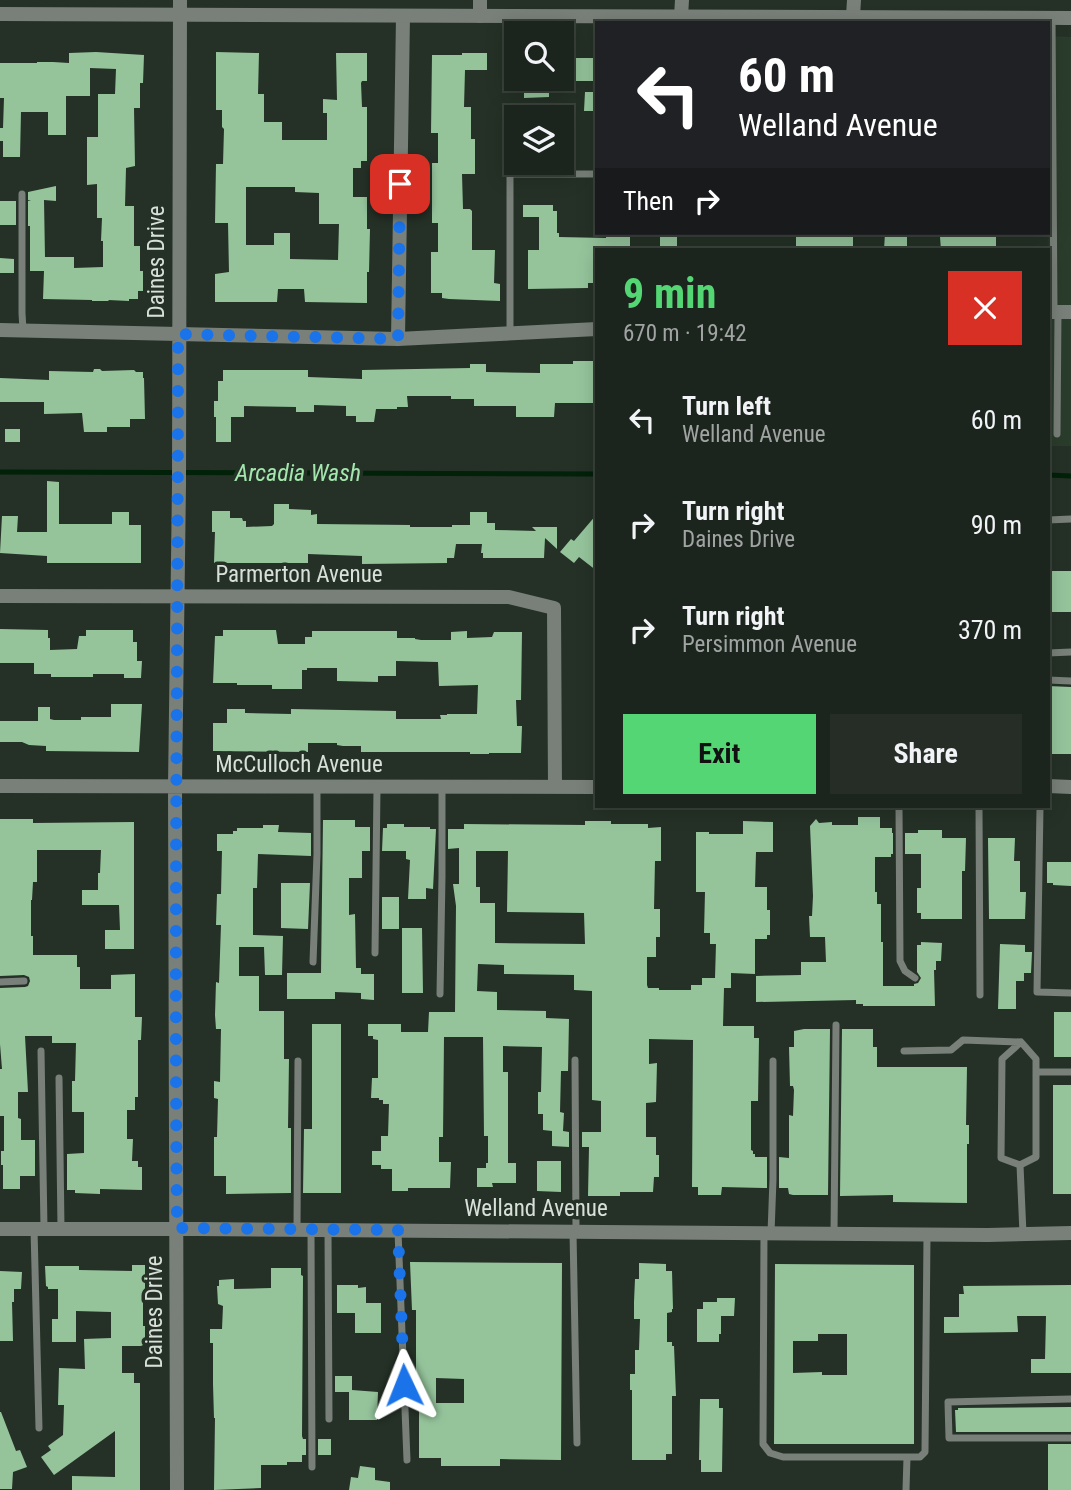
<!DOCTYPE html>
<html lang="en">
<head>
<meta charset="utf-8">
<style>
	:root { --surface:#1c251d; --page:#252d26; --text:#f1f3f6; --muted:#a0a5a4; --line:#3a423b; --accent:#53d673 }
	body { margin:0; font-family:"Roboto Condensed",sans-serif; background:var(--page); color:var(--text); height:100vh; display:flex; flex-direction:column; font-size:26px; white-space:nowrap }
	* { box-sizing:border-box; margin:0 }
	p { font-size:23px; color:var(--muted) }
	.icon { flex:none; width:38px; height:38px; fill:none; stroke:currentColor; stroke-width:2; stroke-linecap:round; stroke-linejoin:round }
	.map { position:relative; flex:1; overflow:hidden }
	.sheet { position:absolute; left:595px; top:248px; width:455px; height:560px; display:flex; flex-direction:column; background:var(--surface); border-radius:0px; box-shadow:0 4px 18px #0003,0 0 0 2px var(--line) }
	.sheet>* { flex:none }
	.hud { position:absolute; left:595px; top:21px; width:455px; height:214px; border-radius:0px; box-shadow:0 4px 18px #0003,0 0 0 2px var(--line); background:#202124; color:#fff; overflow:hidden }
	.buttons { position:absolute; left:504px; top:21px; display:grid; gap:14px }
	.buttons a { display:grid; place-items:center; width:70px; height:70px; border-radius:0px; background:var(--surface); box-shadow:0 4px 18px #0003,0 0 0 2px var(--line); font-size:35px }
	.pin { position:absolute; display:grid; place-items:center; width:60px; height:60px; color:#fff; margin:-30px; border-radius:14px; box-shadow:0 4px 10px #0006 }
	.me { position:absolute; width:77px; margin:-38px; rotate:358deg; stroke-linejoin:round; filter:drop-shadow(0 0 5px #0008) }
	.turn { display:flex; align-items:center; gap:24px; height:147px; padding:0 28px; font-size:32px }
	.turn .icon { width:91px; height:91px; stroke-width:2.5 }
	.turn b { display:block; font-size:49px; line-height:60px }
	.then { display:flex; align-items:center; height:66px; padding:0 28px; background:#0003; gap:14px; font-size:26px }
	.round { display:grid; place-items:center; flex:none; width:74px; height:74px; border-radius:0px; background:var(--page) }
	.summary { display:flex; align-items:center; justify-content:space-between; height:119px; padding:0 28px }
	h1 { font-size:42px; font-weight:700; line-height:52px; color:var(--accent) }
	.primary-button { display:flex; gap:14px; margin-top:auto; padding:14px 28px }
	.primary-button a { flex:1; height:80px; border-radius:0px; background:var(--accent); color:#111; font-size:28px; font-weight:700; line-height:80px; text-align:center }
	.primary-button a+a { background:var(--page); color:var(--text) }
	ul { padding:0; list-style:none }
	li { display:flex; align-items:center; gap:21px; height:105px; padding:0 28px }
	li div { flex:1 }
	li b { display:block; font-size:26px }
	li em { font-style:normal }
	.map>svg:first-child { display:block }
	.built { fill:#2a3c2c }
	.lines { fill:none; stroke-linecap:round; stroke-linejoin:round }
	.stream { stroke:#012108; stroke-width:5 }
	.building { fill:#95c49b; fill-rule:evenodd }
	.service { stroke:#797f79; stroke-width:7 }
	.minor { stroke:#797f79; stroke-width:14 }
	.tertiary { stroke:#797f79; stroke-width:14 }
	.route { stroke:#1a73e8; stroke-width:12; stroke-dasharray:0 21.6 }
	.labels { text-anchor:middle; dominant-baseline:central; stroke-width:7; stroke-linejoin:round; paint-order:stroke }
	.street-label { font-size:23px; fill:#d8e0d9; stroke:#253127 }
	.water-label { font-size:24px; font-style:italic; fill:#a3e7ad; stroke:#253127 }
</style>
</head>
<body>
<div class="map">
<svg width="1071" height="1490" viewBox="0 0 1071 1490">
	<rect width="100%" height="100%" fill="#253127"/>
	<path class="built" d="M1048 36 1071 37V446H1049Z"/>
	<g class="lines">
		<path class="stream" d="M0 472 597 474
			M1048 475 1071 476"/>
	</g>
	<path class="building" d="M96 52 144 55 143 83H140V108H134L135 166 126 168 125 206H134V246H140V271H143V291H138V299H129V301L108 300 109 301H92V300L43 299 44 271H30V226H28V201L31 200H28V192L56 186V201L44 200 45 257H74V268L103 267V241H101L102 218H97V184L87 185V137H98V94H115L116 69 90 68V96H66V135H48V112H21L20 157H3V141H0V128H3L4 98H0V63H37V62H53L69 63V53Z
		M216 52 259 53 258 94H264V122H282V140H327V113H323V99L337 100 336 53H367V81H362L361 83 362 107H367V161H361V168H353V197H367V229H370L369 272H367V303L305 302 304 289H278L277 302H215V274L229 272 228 223H215L216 164H223L224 129 222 127V110H216ZM246 187H295V192L319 193V224H339L338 260 290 259V233H274V245H246Z
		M462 53H487V70H465L464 107H471V139H475V174H462L463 209H470L472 211V250H495L494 283 500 284V301L449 299 442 298V293H431V252H438V223H432V163H438V133H431L432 55H462Z
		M562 58H594V81H562Z
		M524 79H549V97L524 98Z
		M585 92H597V111H584Z
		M0 201H16V225H0Z
		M523 205H553V211H557V233H559V237L606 238V233H630V250H597L595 283H588V288L528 289V250H539V217H523Z
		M660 233H677V250H660Z
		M885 233H907V250H884Z
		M943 233 996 234V250H941L940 237H943Z
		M796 234H812V237H853V250H796Z
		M0 258 14 259V273H0Z
		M573 361H597V403H555L554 417H516V406H474V399H451V396H407L408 407H397V409H376L374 422H356V416H346V406L314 405V412H296V407L244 406V417H231V442H216V417H214V401H218V381H223V370H308V377L362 379V370L470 368V364H486V372L540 373V364H573Z
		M94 369H100L102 371 134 370 136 372H143V378H144L145 419H130V427H107V432H84L82 413 44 414V402H0V378L49 380V371L93 372Z
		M5 429H20V442H5Z
		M47 481 59 482V524H112V512H129V525H141V563H47V556L0 553 2 516H18L17 532H47Z
		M274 504H289V509L311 510V515L317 514V524L410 525V527H452V525H470V512H487V523H495V530L536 531 532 527H557V549L545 538 544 558H483V553H481L482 544H456L454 558H447V563L362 564V556L308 554V563H214L215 532H212V511H230V518H242L243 521H246V527L272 526 274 524Z
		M597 514V571L579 557 574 563 560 552 571 539 574 541Z
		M1048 571H1071V612H1048Z
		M0 629 48 630V638H50V650L77 649 79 636H86V630H133V642H137V661H142L141 678H124V674H93V677H51V674H34V663H0Z
		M223 630H276L278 644H305V637H312V631H397V638H415V639L421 640H451V632L467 631V638L492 637 494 632H522L521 700H516L517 726H522L521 753H489V754H470V752H361V746H343L337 745V743H308V752L213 751V723H227V709H245V713L291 714V709L396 711V719H441L440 715H447V714H477L478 685 439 686 438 662 396 661V676H378V682L337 681V668H307V670H302V689H272V685H237V683H213L215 636H223Z
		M1048 686 1071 687V754H1048Z
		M111 704H142L139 752 46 751V746L29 745 22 742H0V721H38V707H50V719L54 720H81V717H111Z
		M858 817H880V828H892V833H893V854H891V857H875V892H877V904H881V942H883V986H914V984L918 983 921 978 917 972V945H921V942L942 943 941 961H936V970H934L935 1006H863V1004H856V1000L756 1002V976L801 975V962H826L825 937H810L809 916H812L813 896 810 826 816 819 819 823 832 822V825H858Z
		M0 819H33V823L134 822V949H105V930H120L119 905H82V890H98V873H100L101 850H37V882H33L32 900H31V936H33V955H77V967H80V989H111V975L135 974V1017H142L141 1040H138V1097H135V1110H127V1139H133L132 1161H138V1167H142V1190L100 1189V1194L75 1193V1190H67V1154L84 1153V1112H72V1081H75L76 1043H52V1036H25L28 1092H18V1118L21 1119V1140H35V1176H20V1189H3V1165H1V1151H4V1116H0V1069H2L0 1044V988L25 987 28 986 30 981 29 977 24 975 0 976Z
		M323 820H355V827H370V851H362V878H349V915L355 914 356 968H361V974H374V1000L361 999V993L335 992V999H287V973H321Z
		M585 821H611V824H648V828L661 827V861H655L654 909H660V937H656V957H647V985L648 988H659V990H691V985H702V978H715L716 944H710V933H704L705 892H696V832H709V834H743V821L773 822V852H756L755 887H767V910H770V935H767V939H755V974L731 973V988H724L723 1026H754V1038H759L758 1101H751V1150L753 1151V1154H755V1157H767V1188L722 1187 721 1195H698V1187H692L693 1040 649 1039V1064L657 1063 656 1102 646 1103V1137H656V1155H659V1177H654L653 1192H620V1196H588L589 1147H582V1132H601V1101L592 1100V991L574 990V975L504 974V965L478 964 477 991 497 992V1010L546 1011V1018L569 1019 568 1071H561L560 1112 564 1113 563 1131 569 1132V1147L552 1146V1131L543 1130V1114H538V1092H541L542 1047 503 1046V1072H508V1163H516V1183H492L493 1187H477V1168H486V1163H488V1136H484L483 1037H444L443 1137H439V1162H451L450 1188H408V1191H392V1169H381V1165H372V1151H381V1136H388L389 1104H383V1100H379V1098H371L372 1078H378V1040L373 1039V1036H368V1024H401V1032H428L429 1012H455L456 906 453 884H459V848L448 849V829H464V824L585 825ZM476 851H508L507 912 584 913 585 944 495 943V903H480V887H476Z
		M387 824H404V827H430V829H436L433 889 426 888V899H408L410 860 406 859V851H382L383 828H387Z
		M263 825H279L278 832 311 833V856L258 854 257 888H253V935L283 936 282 975H265L264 947H239V976H259V1011H284V1059H289L288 1128H291V1193L226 1194V1176H214V1137H217L218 1099 214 1098V1081L220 1082 221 1029H216L215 1015 216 982 219 983 221 925H216L217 894H221L222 851H217V834H233V831H237V828H263Z
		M918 830H942V838H966L965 871H962V919H921V913H917V888H921V854H905V833H918Z
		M988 838H1015L1014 861H1020V892H1026L1025 919H989Z
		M1047 862H1071V886L1053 885V883H1047Z
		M281 883H310L308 929 281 928Z
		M382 897H399V929H382Z
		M402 928H422L423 993H402Z
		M1000 944 1025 945V952H1032L1031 973H1024V981H1016V1009H998Z
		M1054 1012H1071V1057H1054Z
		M312 1024H341V1193H303L304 1129H312Z
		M804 1029H830L828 1195H793L789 1194 788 1188H779V1157L789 1158V1115L793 1116 794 1090 793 1086H790L789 1047H794V1031Z
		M842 1029H873V1047H877V1067H967L966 1125H969V1144H967V1203L893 1202V1195L840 1196Z
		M1053 1085H1071V1194H1053Z
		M537 1161H561V1192L537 1191Z
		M410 1262 562 1263 561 1460 500 1459V1466H441V1458H419V1396H416V1310H412ZM436 1378 464 1379V1403H436Z
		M639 1263 666 1264V1271H672L673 1309H672V1312L667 1313V1342H672V1346H674L676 1396H672V1454H666V1460H632V1390H630V1374H635V1350H639L640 1319H634V1302L635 1279H639Z
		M775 1264 914 1265V1444H774ZM818 1334H847V1375H822V1372L793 1373V1341H818Z
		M132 1265H145V1293H143V1326H145V1339H143V1345L141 1346H122V1373H134V1383H140V1490H72V1476L115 1477V1431L54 1475 41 1457 51 1450 48 1446 63 1435 64 1405H58L59 1368 85 1369 84 1339 111 1338V1312L76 1311V1342H52V1319H58V1289H48V1287L46 1286 45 1266H79V1270L132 1271Z
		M271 1268H301V1275L303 1276 302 1436 303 1439H306V1455H302V1462H287V1465H261V1488L214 1490 215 1418H214L213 1384V1343H210V1329H222L223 1306 218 1304 217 1286H219V1280L234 1279V1289L271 1288Z
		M0 1271 22 1272 21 1289H14V1302H12L13 1341H0Z
		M337 1285H358V1288L366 1287V1303H381V1333H355V1313H337Z
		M1071 1285V1373H1031V1359H1045L1046 1316H1017L1018 1332 944 1333V1317H959V1294H964L963 1286Z
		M717 1298H735L734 1316H721V1334H719V1342H697V1309H703V1302H717Z
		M335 1376H352V1390L378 1392 377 1420H349V1392H335Z
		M700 1399H719V1408H723L722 1472H701V1460H699Z
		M1071 1407V1432H956L955 1410H958V1408Z
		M0 1412H1L16 1451 20 1450 27 1467 13 1472 12 1489H0Z
		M318 1439H331V1455H318Z
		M1048 1444H1071V1490H1048Z
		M360 1466 375 1468V1480L390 1482V1490H349L351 1477 358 1478Z"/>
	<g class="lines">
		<path class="service" d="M1052 18 1054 311
			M22 194V313L23 330
			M510 332V174H597
			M1057 434 1058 312
			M1048 520 1071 519
			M1048 653 1071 652
			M1048 680 1071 681
			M899 807 900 961 905 971 915 978
			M979 807 980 995
			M1040 807 1037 992 1071 993
			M375 953 377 788
			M313 962 317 854V787
			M0 982 24 981
			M440 994 442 876V788
			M41 1051 44 1228
			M904 1051 951 1050 963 1040 1021 1042 1036 1059V1157L1020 1165 1001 1158 1002 1059 1021 1042
			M575 1060 576 1231
			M1036 1072H1071
			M59 1078 61 1228
			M1020 1165 1023 1234
			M34 1229 39 1428
			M297 1229 298 1061
			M311 1230 312 1467
			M328 1230 329 1419
			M398 1231 407 1460
			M573 1232 577 1443
			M764 1233 763 1444 770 1453 783 1457H920L925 1452 927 1235
			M771 1233 773 1179V1061
			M834 1234 836 1025
			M1071 1399 948 1402 949 1438H1071
			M906 1490 907 1457"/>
		<path class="minor" d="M480 16V0
			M853 16 854 0
			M681 17 682 0
			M1048 312H1071
			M0 330 398 339 597 329
			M398 339 403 16
			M0 596 509 597 554 608 555 787
			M0 786 597 787
			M1048 786 1071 787
			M0 1229H196L988 1235 1071 1233
			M177 1490 175 786 179 484 180 0"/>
		<path class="tertiary" d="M0 14 1071 18"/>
	</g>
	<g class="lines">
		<path class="route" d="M400 184 398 339 178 334C178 632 174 930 177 1228L398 1230 404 1385"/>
	</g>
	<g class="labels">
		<g class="street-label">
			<text transform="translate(156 262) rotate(-90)">Daines Drive</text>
			<text x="299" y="574">Parmerton Avenue</text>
			<text x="299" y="764">McCulloch Avenue</text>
			<text x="536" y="1208">Welland Avenue</text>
			<text transform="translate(154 1312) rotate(-90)">Daines Drive</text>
		</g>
		<g class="water-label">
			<text x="298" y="473">Arcadia Wash</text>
		</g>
	</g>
</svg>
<div class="buttons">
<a><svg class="icon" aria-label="search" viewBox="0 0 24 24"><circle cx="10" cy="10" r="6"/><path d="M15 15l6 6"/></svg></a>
<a><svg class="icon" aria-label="layers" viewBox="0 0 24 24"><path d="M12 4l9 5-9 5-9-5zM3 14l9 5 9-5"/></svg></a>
</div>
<div class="pin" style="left:400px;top:184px;background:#d93025"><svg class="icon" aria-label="arrive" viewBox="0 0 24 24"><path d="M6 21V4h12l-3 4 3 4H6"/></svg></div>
<svg class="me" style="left:404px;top:1385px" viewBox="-20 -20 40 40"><path d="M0-17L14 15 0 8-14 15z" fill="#1a73e8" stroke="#fff" stroke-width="4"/></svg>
<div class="hud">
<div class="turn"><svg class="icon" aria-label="left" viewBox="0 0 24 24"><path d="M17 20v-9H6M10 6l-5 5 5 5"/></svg><div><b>60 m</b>Welland Avenue</div></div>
<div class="then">Then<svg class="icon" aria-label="right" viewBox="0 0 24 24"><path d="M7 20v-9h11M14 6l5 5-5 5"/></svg></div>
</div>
<section class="sheet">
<div class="summary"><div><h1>9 min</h1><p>670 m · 19:42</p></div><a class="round" style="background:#d93025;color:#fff"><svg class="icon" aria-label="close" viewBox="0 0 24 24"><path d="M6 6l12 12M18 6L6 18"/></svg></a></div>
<ul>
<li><svg class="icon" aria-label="left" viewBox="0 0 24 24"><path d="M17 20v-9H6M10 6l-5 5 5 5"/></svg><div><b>Turn left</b><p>Welland Avenue</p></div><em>60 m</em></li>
<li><svg class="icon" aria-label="right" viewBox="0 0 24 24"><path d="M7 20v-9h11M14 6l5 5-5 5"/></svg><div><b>Turn right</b><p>Daines Drive</p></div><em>90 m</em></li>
<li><svg class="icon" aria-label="right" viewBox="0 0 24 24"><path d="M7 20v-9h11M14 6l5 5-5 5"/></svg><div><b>Turn right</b><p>Persimmon Avenue</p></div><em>370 m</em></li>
</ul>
<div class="primary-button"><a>Exit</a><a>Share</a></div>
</section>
</div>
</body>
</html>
